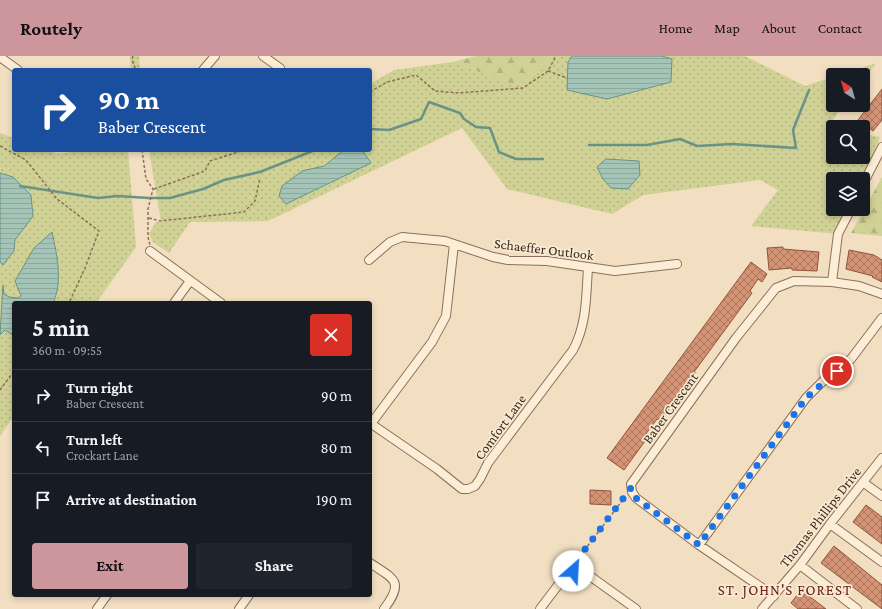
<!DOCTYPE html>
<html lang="en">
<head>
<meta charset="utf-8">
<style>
	:root { --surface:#171b24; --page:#20242c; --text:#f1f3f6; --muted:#9ea1a6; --line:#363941; --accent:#cd959c }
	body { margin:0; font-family:"Crimson Pro",serif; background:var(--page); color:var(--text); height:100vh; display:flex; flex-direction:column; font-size:15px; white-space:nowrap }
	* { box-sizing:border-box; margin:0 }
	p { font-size:13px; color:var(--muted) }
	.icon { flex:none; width:22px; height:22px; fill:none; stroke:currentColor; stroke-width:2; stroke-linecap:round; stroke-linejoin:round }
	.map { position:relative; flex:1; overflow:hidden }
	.drawer { position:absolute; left:12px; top:245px; width:360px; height:296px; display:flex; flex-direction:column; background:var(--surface); border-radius:4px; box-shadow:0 2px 6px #0003 }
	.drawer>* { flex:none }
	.banner { position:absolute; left:12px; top:12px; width:360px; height:84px; border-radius:4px; box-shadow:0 2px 6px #0003; background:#1a4fa0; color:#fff; overflow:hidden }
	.needle { width:26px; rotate:323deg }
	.fabs { position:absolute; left:826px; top:12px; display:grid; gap:8px }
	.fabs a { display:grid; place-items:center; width:44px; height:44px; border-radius:4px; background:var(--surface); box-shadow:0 2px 6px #0003; font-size:20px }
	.pin { position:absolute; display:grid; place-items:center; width:34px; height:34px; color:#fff; margin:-17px; border:2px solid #fff; border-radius:50%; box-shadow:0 1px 4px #0007 }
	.me { position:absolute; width:44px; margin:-22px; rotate:26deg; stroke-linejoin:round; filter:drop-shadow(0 0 3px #0008) }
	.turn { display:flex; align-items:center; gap:14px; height:84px; padding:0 20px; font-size:18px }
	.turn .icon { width:52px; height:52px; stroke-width:2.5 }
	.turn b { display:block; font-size:28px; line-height:34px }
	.round { display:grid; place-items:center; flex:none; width:42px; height:42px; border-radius:4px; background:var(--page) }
	.overview { display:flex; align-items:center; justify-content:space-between; height:68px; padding:0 20px }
	h1 { font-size:24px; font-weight:700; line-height:30px }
	.button { display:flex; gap:8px; margin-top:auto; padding:8px 20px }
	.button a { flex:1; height:46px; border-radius:4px; background:var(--accent); color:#111; font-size:16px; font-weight:700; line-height:46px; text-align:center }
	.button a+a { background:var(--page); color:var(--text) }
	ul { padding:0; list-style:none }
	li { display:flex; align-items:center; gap:12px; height:52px; padding:0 20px; border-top:1px solid var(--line) }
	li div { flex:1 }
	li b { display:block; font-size:15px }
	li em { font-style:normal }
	header { display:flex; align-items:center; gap:24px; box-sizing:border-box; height:56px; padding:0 20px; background:var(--accent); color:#111 }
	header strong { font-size:19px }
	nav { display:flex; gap:22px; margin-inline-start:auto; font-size:14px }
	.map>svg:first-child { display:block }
	.forest { fill:url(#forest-firs) }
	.park { fill:url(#park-dots) }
	.water { fill:url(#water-rules); stroke:#6a9385 }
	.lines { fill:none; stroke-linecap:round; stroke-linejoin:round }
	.stream { stroke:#6a9385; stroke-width:2.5 }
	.building { fill:url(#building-cross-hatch); stroke:#8f553b }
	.minor-casing { stroke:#8d6f57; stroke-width:10 }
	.path { stroke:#8d6f57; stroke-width:1.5; stroke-dasharray:3 2; stroke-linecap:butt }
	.minor { stroke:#fcedd6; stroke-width:8 }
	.route { stroke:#1a73e8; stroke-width:7; stroke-dasharray:0 12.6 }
	.labels { text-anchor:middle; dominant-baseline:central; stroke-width:3.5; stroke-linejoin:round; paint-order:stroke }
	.street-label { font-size:14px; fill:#3c291d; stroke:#f8ead2 }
	.neighbourhood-label { font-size:15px; letter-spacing:1px; fill:#6c2218; stroke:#f8ead2 }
</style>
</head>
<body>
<header>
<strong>Routely</strong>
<nav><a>Home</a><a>Map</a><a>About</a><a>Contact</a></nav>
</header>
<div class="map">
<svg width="882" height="553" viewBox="0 0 882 553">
	<defs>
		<pattern id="forest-firs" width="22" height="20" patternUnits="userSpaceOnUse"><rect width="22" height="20" fill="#cfd195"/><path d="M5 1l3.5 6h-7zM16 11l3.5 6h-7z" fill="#b3b380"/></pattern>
		<pattern id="park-dots" width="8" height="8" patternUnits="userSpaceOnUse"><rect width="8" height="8" fill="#cfd195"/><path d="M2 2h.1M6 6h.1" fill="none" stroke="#b3b380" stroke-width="1.8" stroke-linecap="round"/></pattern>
		<pattern id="water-rules" width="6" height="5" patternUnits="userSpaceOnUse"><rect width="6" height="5" fill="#a5c4b8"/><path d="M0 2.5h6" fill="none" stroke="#8fa89e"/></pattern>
		<pattern id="building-cross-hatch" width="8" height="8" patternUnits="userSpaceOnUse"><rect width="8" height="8" fill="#d39374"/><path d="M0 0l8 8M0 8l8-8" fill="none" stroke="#ac785f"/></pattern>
	</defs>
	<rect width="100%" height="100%" fill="#f2dfc2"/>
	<path class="forest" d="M476 0H552L550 8 518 29 502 25 453 6Z
		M882 121V180L851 177Z"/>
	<path class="park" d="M130 0H139L140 14H131Z
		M552 0H745L805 30 833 21V49H844L832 65 840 71H833V101H863V78L880 81 862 123H833V153H849L838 178 751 170 778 134 760 124 643 139 612 158 507 133 462 72 268 165 190 166 169 197 153 186 149 178 156 166H161L149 94H370V28L394 14 453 6 502 25 518 29 550 8Z
		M876 7 863 25V19H841Z
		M0 77 14 82V94H48L58 98 84 94H128L136 191 96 247H14V360L0 380Z"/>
	<path class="water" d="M572 0H662L672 3 671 26 607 43 567 34 568 6Z
		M344 94H362L371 107 286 148 279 140 282 130 302 115 324 110Z
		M606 103 639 105 640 119 628 133 611 132 603 123 597 111Z
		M0 117 13 121 31 139 33 160 15 184 14 195 3 209 0 206Z
		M52 176C57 199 63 225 53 247H14V280L5 274 0 279 3 229 4 238 9 241 18 242 21 240 15 225 34 192Z"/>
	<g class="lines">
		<path class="stream" d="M370 73 389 74 421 63 429 46 460 57 464 63 476 71 490 72 499 96 516 103H543
			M589 89H647L680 83 697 90 732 88 796 92 793 74 809 34
			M20 130 98 142 117 140 149 142H170L203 133 224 124 260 116 315 94"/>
	</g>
	<path class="building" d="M882 33V64L873 75 858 64Z
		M783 191V193L819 196 817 215 792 214V212L769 214 767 192Z
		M849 194 874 199 882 204V226L872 221 873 220 846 213Z
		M751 206 767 218 762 226 758 223 750 235 752 237 694 316 696 317 660 365 657 363 645 379 648 381 624 414 607 402Z
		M590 434 611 435V449L590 448Z
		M866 449 882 461V488L853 466Z
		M834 490 882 529V553L821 507Z
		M801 534 826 553H798L791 547Z"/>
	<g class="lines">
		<g class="minor-casing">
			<path id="minor" d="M263 0 280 12
				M0 1 18 14
				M203 14 215 0
				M863 128 882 91
				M150 195 221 247
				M369 204 390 186 402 181 445 185 493 201 508 204 547 205 615 215 677 208
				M832 226 838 178 851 153
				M174 247 190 225
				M370 367 437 413 462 433H468L475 430 480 423 488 407 573 294C587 268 586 240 588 212
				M370 369 432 286 446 260 454 188
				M864 427 882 440
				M830 468 882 506
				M699 489 806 342 822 326 851 303 882 262
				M370 507C394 523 405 525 384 553
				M800 509 857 553
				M774 540 699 489 636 442 632 436 631 428 736 282 776 232 794 225 832 226 859 230 882 238
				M97 553 107 539
				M239 553 249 539
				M540 553 565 520C570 515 576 514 583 515L636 553
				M762 553 800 509 830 468 882 402"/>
		</g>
		<path class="path" d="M133 0 132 4 136 14
			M548 15 567 22
			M370 36 387 26 416 19 435 35 458 37 523 32 548 15 556 0
			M0 90 26 104 57 143 99 175 85 212 69 247
			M142 94 146 123 153 133 148 153V181L150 189
			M154 133 205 115 210 105 244 94
			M149 162 160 165 244 156 255 145 260 122
			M0 334 14 315
			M577 507 580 500 625 441"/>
		<use href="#minor" class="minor"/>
	</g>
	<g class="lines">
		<path class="route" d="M573 515 580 500 631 432 636 442 699 489 806 342 837 315"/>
	</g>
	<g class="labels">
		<g class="street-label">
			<text transform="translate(544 193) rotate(7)">Schaeffer Outlook</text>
			<text transform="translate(670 352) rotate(-54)">Baber Crescent</text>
			<text transform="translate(500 371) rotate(-54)">Comfort Lane</text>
			<text transform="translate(820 461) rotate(-52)">Thomas Phillips Drive</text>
		</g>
		<g class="neighbourhood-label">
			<text x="785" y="534">ST. JOHN'S FOREST</text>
		</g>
	</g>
</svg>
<div class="fabs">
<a><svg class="needle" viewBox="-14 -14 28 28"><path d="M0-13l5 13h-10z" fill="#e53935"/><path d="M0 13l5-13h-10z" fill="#9ea1a6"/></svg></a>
<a><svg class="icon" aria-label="search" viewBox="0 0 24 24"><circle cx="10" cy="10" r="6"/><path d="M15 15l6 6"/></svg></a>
<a><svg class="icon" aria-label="layers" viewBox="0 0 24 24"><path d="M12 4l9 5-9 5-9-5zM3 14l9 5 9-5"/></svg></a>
</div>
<div class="pin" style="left:837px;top:315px;background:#d93025"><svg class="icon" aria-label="arrive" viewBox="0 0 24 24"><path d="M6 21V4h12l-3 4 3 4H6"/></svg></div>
<svg class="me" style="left:573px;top:515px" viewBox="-20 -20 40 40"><circle r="19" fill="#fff"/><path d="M0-13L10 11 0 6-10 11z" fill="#1a73e8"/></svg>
<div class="banner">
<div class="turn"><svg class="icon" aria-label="right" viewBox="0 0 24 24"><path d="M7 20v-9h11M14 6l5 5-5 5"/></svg><div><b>90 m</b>Baber Crescent</div></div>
</div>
<section class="drawer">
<div class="overview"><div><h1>5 min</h1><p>360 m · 09:55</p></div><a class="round" style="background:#d93025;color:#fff"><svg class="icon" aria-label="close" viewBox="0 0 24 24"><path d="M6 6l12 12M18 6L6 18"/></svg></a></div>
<ul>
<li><svg class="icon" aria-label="right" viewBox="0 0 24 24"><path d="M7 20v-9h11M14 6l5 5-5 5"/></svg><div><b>Turn right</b><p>Baber Crescent</p></div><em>90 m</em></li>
<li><svg class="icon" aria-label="left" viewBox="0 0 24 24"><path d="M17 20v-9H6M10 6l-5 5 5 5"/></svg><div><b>Turn left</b><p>Crockart Lane</p></div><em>80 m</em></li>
<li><svg class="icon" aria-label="arrive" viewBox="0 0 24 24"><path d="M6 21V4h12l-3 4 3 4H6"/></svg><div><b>Arrive at destination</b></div><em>190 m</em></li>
</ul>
<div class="button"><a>Exit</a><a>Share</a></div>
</section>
</div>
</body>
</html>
